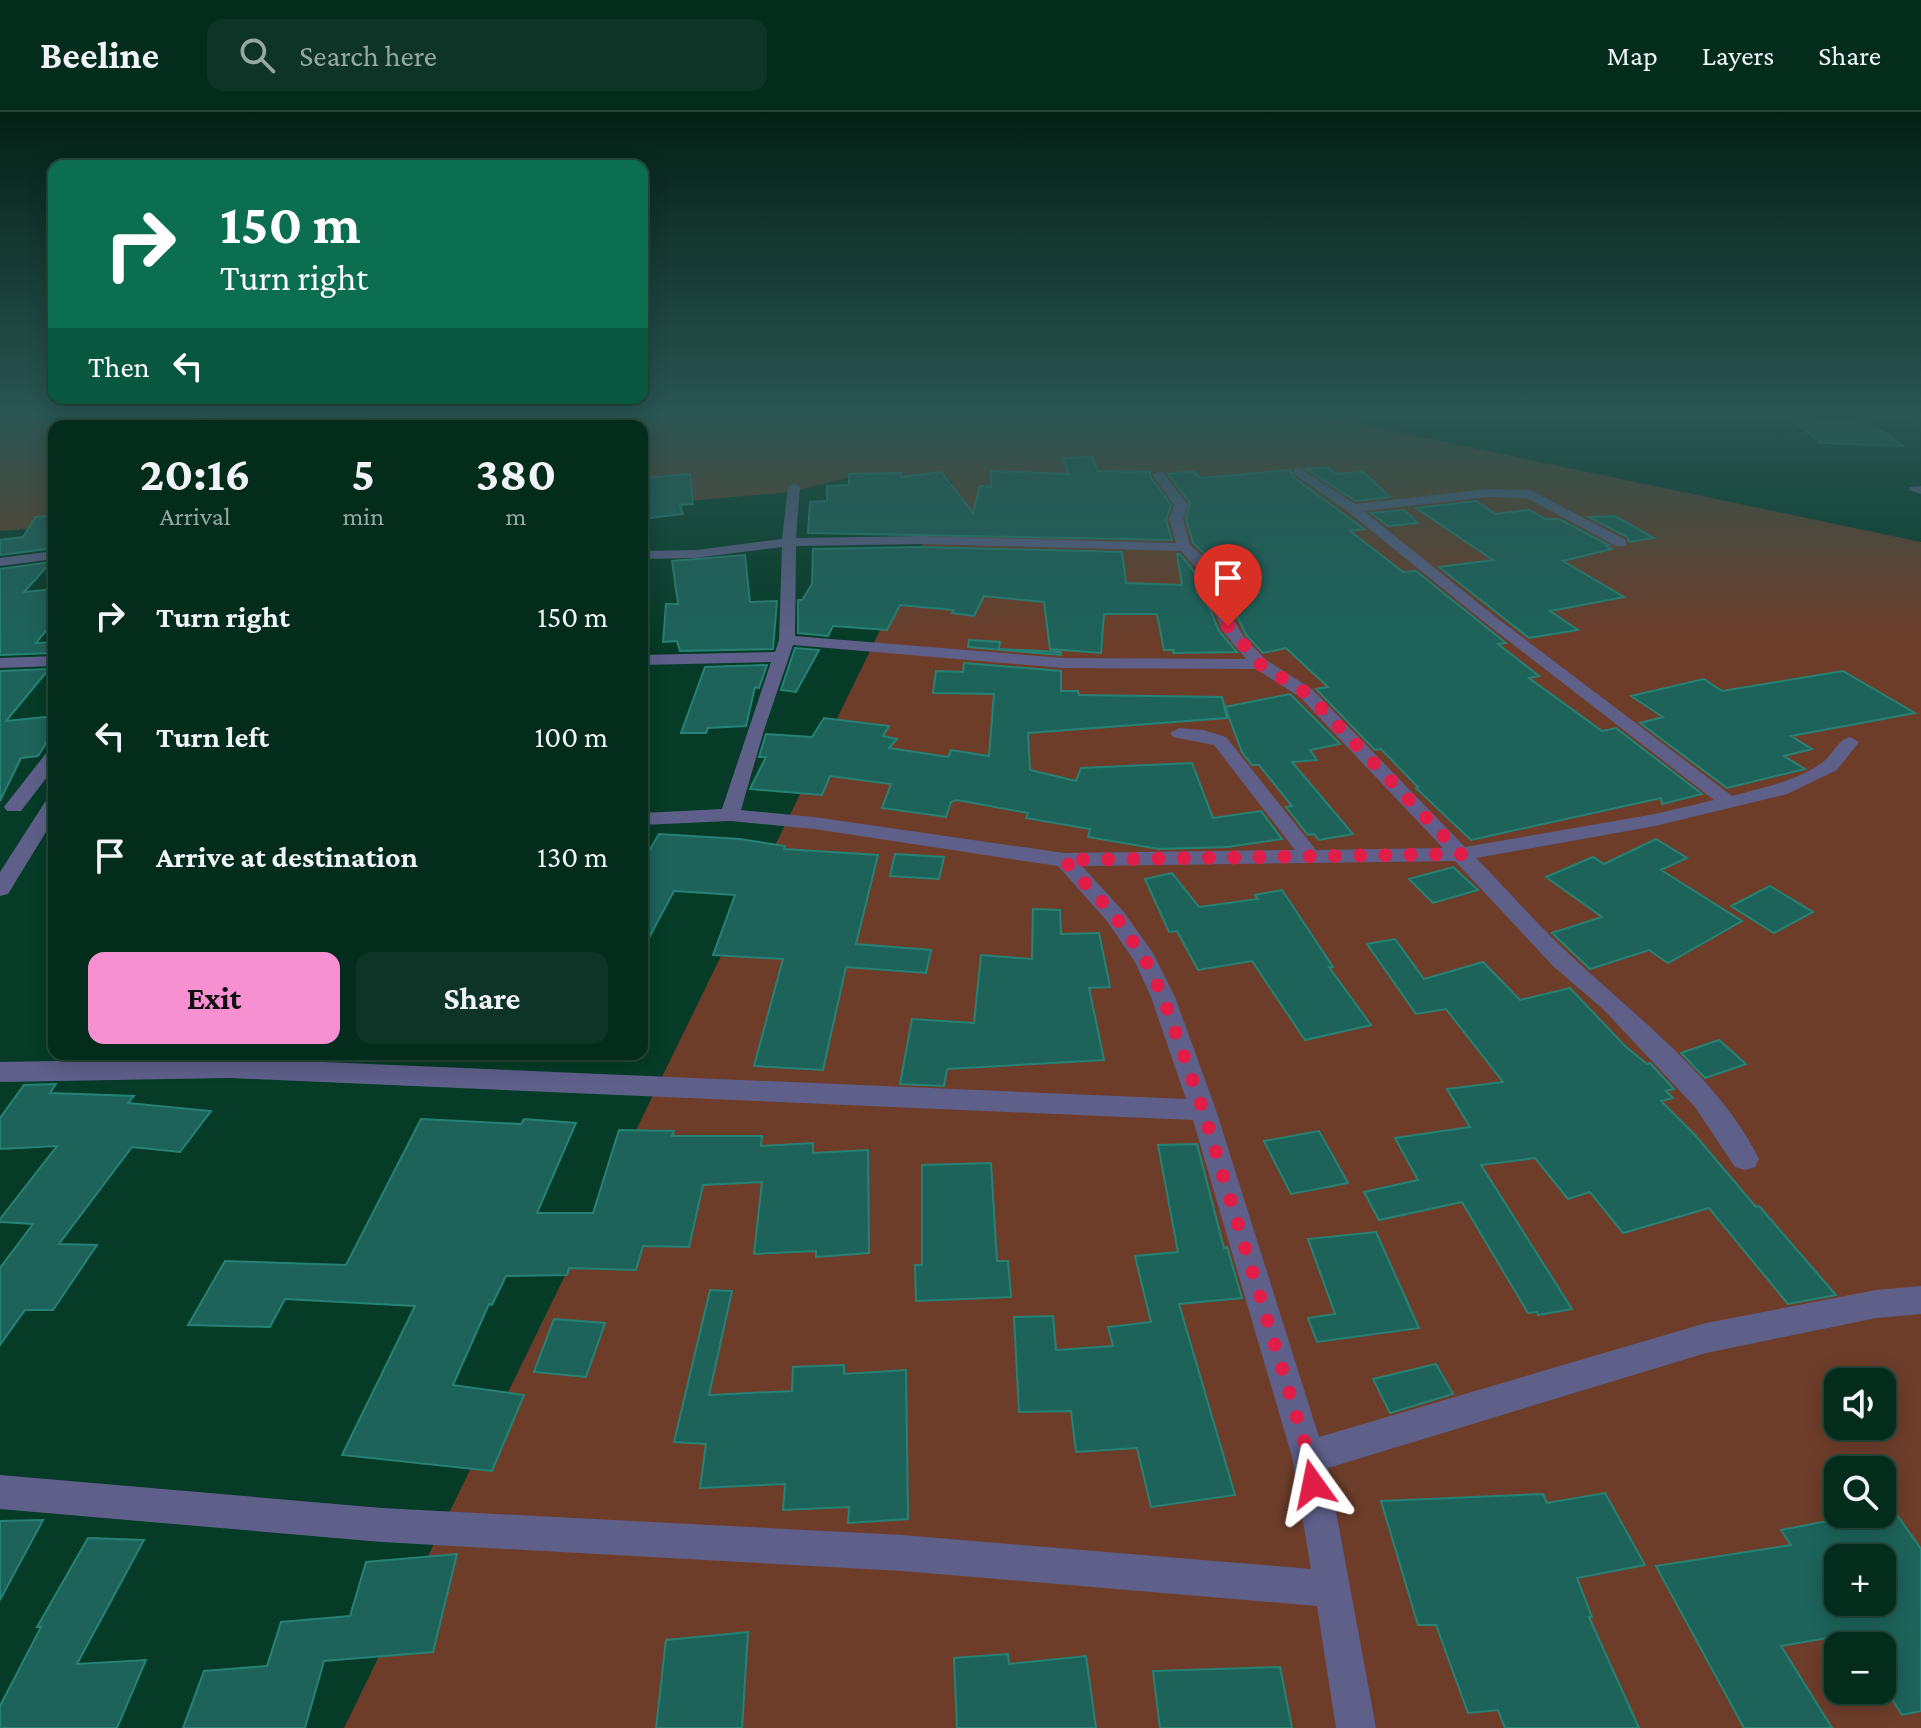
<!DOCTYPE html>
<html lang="en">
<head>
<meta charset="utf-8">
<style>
	:root { --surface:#042c1d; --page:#0d3426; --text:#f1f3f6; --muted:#97a7a4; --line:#25483b; --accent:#f690d1 }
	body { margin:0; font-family:"Crimson Pro",serif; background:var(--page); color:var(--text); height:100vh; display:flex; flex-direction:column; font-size:30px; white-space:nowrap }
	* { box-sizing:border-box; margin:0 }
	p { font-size:26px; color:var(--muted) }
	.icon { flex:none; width:44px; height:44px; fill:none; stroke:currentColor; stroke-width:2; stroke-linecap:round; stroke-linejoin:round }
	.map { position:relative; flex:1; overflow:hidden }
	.sheet { position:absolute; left:48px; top:308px; width:600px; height:640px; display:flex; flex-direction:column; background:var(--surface); border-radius:16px; box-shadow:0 4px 20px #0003,0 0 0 2px var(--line) }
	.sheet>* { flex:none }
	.banner { position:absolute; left:48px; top:48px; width:600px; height:244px; border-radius:16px; box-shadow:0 4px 20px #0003,0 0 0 2px var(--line); background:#0b6e4f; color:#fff; overflow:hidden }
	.buttons { position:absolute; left:1824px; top:1256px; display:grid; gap:16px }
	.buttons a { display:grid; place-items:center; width:72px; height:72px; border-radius:16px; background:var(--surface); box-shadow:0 4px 20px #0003,0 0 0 2px var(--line); font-size:40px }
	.pin { position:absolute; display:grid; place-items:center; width:68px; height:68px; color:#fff; margin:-82px -34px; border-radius:50% 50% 50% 0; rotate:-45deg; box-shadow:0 0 8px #0007 }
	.pin .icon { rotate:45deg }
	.me { position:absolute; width:88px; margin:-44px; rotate:348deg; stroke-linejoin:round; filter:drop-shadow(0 0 6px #0008) }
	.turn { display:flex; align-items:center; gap:28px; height:168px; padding:0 40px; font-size:36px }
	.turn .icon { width:104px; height:104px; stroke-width:2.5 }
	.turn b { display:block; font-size:56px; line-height:68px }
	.then { display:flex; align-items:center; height:76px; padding:0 40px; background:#0003; gap:16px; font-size:30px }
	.eta { display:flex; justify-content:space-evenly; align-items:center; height:136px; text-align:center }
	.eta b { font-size:48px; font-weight:700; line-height:56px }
	.primary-button { display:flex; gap:16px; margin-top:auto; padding:16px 40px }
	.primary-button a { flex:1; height:92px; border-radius:16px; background:var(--accent); color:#111; font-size:32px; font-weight:700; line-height:92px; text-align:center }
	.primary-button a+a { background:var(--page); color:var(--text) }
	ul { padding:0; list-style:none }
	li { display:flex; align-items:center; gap:24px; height:120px; padding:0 40px }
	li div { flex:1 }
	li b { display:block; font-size:30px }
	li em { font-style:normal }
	header { display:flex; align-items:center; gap:48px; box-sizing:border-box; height:112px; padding:0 40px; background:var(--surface); border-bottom:2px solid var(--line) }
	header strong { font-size:38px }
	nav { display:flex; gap:44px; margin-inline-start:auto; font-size:28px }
	.search { width:560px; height:72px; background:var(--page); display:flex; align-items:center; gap:20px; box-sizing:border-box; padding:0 28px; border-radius:16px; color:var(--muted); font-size:30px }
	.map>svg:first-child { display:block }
	.green { fill:#6d3d2a; fill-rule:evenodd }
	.building { fill:#1d635a; stroke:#278276; stroke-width:2; fill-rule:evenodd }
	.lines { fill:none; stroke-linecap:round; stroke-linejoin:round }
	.minor { fill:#5f608a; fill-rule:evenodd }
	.route { stroke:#e11d48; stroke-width:14; stroke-dasharray:0 25.2 }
</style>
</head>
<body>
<header>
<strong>Beeline</strong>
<div class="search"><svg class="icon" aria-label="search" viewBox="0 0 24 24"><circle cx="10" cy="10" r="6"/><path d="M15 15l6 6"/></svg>Search here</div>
<nav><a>Map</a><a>Layers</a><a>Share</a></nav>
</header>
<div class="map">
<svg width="1921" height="1616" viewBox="0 0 1921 1616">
	<rect width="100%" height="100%" fill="#053b27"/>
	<path class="green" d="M0 304H34L77 314H54V415L0 419Z
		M378 304H1321L1921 430V1616H344L953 369 850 365 790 380 642 393V314H338L376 307ZM1838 1270H1882V1314H1838ZM1838 1358H1882V1402H1838ZM1838 1446H1882V1490H1838ZM1838 1534H1882V1578H1838Z"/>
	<path class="building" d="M1791 307 1870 311 1903 334 1821 331Z
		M1092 345 1098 359 1150 360V364L1171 393 1166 408 1172 428 808 421 810 390 827 389V374L849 373V362L901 361V365L941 360 973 401 980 374 991 375V359L1069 362 1062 346Z
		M1328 355 1334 362 1363 360 1390 385 1356 389 1306 357Z
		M1291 358 1292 364 1364 417 1350 419 1403 460 1416 459 1506 531 1498 532 1539 564 1529 566 1602 619 1616 616 1702 682 1662 692 1661 686 1471 728 1416 676 1418 675 1381 637 1375 638 1316 577 1328 575 1286 536 1263 541 1246 523 1214 455 1205 442 1193 431 1186 407 1190 391 1168 362 1192 359 1201 366Z
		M690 362 693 392 680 393 683 402 642 407 645 366Z
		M1476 389 1495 402 1529 398 1545 407H1559L1609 433 1606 434 1612 437 1563 449 1624 485 1550 499 1578 518 1529 526 1439 455 1493 448 1416 396Z
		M1404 398 1418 411 1388 414 1371 401Z
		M54 403V436L0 443V428L23 425 36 405Z
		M1615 404 1654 426 1629 430 1627 425 1589 405Z
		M921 435 1122 440 1126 471 1182 473 1177 442H1180L1194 459 1219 519 1237 540 1173 541 1174 538H1164L1157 502H1104L1101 541 1050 537 1044 490 984 484 974 504 952 501 954 498 900 493 887 518 833 514 828 524 798 521V488H802L812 472 813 437Z
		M745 443 750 490 777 489 773 537 680 539 677 529 663 530 666 492H678L672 449Z
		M51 450 24 480 54 477V509L36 531 54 530V541L0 543V457Z
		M969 528 1000 530 999 537 1061 540V543L968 535Z
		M795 536 819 538 796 580 781 578Z
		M964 551 1061 559V579H1078L1079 583 1222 585 1227 606 1028 621 1030 658 1076 669 1081 656 1192 651 1213 706 1261 699 1282 727 1227 735 1159 737 1088 725 1090 717 1026 706 1028 701 957 688 951 690 946 705 882 696 891 672 830 664 822 683 750 677 766 645H759L766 622 812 625 824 606 889 614 883 624 897 627 889 636 948 645 951 638 989 644 994 582 933 581 936 559 963 560Z
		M767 553 759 576 755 575 746 614 708 616 706 621H681L705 555Z
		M49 557 6 609 54 604V619L38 644 21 646 0 689V559Z
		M1843 559 1915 601 1791 624 1812 637 1784 644 1805 657 1727 676 1640 611 1663 605 1631 584 1704 567 1722 579Z
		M1290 582 1340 632 1310 638 1317 648 1292 650 1353 722 1319 728 1314 722 1308 723 1286 695 1292 694 1259 653H1252L1242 640 1225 595Z
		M659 722 740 727 785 734 784 737 878 743 856 832 931 838 926 861 846 855 823 958 754 954 783 847 713 843 735 783 674 779 642 839V751Z
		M1656 727 1687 746 1661 758 1742 809 1668 851 1649 838 1590 857 1552 821 1602 805 1546 765 1593 745 1604 752Z
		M895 742 944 745 939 767 890 764Z
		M1453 755 1478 778 1433 791 1409 767Z
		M1172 761 1199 795 1258 787 1255 783 1282 778 1333 855H1329L1371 913 1305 928 1252 849 1198 858 1177 819 1169 820 1145 767Z
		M1770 774 1813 800 1774 821 1731 794Z
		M1033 797 1060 798 1061 822 1099 821 1110 875 1089 876 1104 948 947 957 944 974 900 972 912 907 974 911 981 843 1032 847Z
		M1395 827 1424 867 1483 850 1520 888 1570 876 1626 935 1647 952 1650 951 1674 977 1666 979 1673 986 1661 989 1695 1023 1756 1095 1759 1094 1836 1183 1788 1192 1709 1096 1623 1121 1590 1080 1568 1087 1535 1046 1481 1053 1572 1197 1538 1203 1537 1200 1528 1201 1462 1090 1379 1108 1364 1080 1418 1068 1395 1026 1470 1015 1447 977 1503 970 1446 897 1416 902 1367 832Z
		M1719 928 1746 952 1705 966 1681 941Z
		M56 972 50 981 134 984 128 991 211 999 180 1040 132 1035 59 1132 97 1133 53 1198H25L0 1233V1156L33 1112 0 1110V1107L57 1034 0 1037V1006L24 973Z
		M421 1007 521 1012 524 1007 576 1011 537 1101H593L619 1018 674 1019 672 1024H762L761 1034 813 1031V1041L868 1038 869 1141 816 1145V1139L754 1142 762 1070 703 1073 689 1135 643 1134 636 1158 569 1156 567 1163 506 1164 492 1193 489 1192 453 1273 524 1283 492 1359 342 1343 415 1194 285 1187 270 1215 188 1213 225 1149 346 1153Z
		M1319 1019 1348 1071 1291 1082 1264 1029Z
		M1197 1032 1224 1136 1227 1135 1242 1186 1179 1192 1235 1383 1151 1395 1137 1336 1076 1340 1071 1299 1019 1300 1014 1205 1053 1204 1056 1238 1113 1234 1108 1215 1151 1210 1135 1144 1178 1140 1158 1033Z
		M991 1051 997 1149H1008L1011 1185 916 1189 915 1153H922V1053Z
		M1376 1120 1419 1216 1317 1230 1308 1206 1335 1202 1308 1127Z
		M710 1178 732 1179 709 1283 792 1279 793 1255 844 1253V1262L906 1258 908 1407 848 1411 849 1395 783 1398 785 1372 700 1376 706 1332 674 1330Z
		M554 1207 605 1211 586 1265 534 1260Z
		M1436 1252 1453 1282 1390 1301 1373 1267Z
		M1605 1381 1645 1453 1577 1466 1592 1505H1589L1639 1616H1505L1498 1598 1468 1601 1436 1513H1418L1381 1389 1543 1382 1547 1391Z
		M1892 1396 1921 1437V1599L1902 1603 1882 1572V1534H1857L1850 1522 1781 1534 1832 1616H1744L1656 1454 1791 1433 1781 1418 1864 1402H1882V1398ZM1838 1446H1882V1490H1838Z
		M43 1408 0 1488V1409Z
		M88 1426 144 1428 77 1552 146 1548 117 1616H0V1594L41 1515H37Z
		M457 1442 433 1540 324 1549 305 1616H183L204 1559 267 1554 281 1510 350 1504 366 1450Z
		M748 1520 742 1616H656L666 1528Z
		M1008 1542 1009 1552 1086 1544 1096 1616H957L954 1546Z
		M1280 1555 1292 1616H1160L1153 1559Z"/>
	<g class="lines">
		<path class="minor" d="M199 304H209L208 314H196Z
			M1867 304H1921V310L1873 307Z
			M1298 355 1355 392 1488 377 1530 378 1626 428V434H1616L1527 386 1488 385 1364 399 1493 503 1732 684C1762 676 1797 669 1823 650 1833 643 1837 628 1850 625L1859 630 1837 658 1787 682 1655 714 1476 746C1507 778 1537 812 1569 842 1634 903 1719 966 1759 1047L1755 1055 1745 1058 1735 1055 1695 995 1603 897 1553 854 1455 749 1082 754 1123 799 1153 841 1175 885 1216 998 1319 1325 1706 1211 1876 1178 1921 1174V1202L1876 1206 1706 1241 1328 1356 1376 1616H1336L1317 1494 902 1459 382 1430 0 1397V1363L382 1396 902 1423 1311 1457 1292 1345 1193 1008 229 966 0 970V950L229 946 1186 987 1151 885 1135 850 1107 809 1058 754 814 717 730 709 642 713V701L722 697 771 550 642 553V543L775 540 779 528 782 435 696 446 642 447V439L696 438 782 427 788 375 794 371 800 375 796 426 921 424 1176 431 1169 407 1174 393 1152 362 1162 359 1188 393 1183 407 1190 433 1203 444 1211 457 1231 503 1244 525 1266 548 1312 577 1465 735 1655 702 1714 688 1483 509 1347 399 1294 362V356ZM921 432 1181 439 1197 457 1222 518 1246 547 1063 546 795 524 796 434ZM793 533 1063 556 1256 557 1300 585 1443 736 1316 738 1226 625 1203 618 1179 616 1170 621 1173 625 1214 633 1295 738 1064 741 814 705 741 698 764 618Z
			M1921 374V382L1909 378 1910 375Z
			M54 439V447L0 454V446Z
			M54 544V554L0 556V546Z
			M54 638V656L21 699H7L4 695 7 691 47 640Z
			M54 689V707L8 782 0 784V760L45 690Z"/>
	</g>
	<linearGradient id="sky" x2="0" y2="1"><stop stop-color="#032015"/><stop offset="0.57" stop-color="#2a5552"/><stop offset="1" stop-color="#2a5552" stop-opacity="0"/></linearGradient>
	<rect width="1921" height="530" fill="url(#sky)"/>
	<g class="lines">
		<path class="route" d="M1228 514 1260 552 1306 581 1323 598 1461 742 1064 748 1115 804 1145 847 1163 885 1203 998 1309 1345 1313 1372"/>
	</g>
</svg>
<div class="buttons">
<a><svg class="icon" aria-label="sound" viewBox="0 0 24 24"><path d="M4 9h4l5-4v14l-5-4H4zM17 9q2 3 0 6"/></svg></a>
<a><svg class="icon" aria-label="search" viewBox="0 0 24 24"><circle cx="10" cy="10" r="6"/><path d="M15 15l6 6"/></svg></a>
<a>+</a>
<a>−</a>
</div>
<div class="pin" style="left:1228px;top:514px;background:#d93025"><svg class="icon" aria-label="arrive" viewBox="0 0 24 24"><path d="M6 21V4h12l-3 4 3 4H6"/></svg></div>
<svg class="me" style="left:1313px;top:1372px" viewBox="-20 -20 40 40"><path d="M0-17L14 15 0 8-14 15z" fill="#e11d48" stroke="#fff" stroke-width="4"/></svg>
<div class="banner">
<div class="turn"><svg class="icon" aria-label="right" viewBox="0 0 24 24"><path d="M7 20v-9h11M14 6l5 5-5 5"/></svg><div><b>150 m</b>Turn right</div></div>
<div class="then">Then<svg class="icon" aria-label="left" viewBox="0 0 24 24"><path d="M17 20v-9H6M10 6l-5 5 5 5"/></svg></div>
</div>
<section class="sheet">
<div class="eta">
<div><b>20:16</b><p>Arrival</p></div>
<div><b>5</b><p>min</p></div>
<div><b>380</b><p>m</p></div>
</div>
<ul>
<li><svg class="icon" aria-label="right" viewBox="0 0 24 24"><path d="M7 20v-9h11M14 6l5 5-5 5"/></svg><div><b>Turn right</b></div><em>150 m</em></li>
<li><svg class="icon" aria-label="left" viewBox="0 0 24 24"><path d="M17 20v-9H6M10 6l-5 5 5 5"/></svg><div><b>Turn left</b></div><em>100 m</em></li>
<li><svg class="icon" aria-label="arrive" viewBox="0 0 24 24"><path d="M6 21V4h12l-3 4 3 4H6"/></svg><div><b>Arrive at destination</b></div><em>130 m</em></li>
</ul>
<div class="primary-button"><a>Exit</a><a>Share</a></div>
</section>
</div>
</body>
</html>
